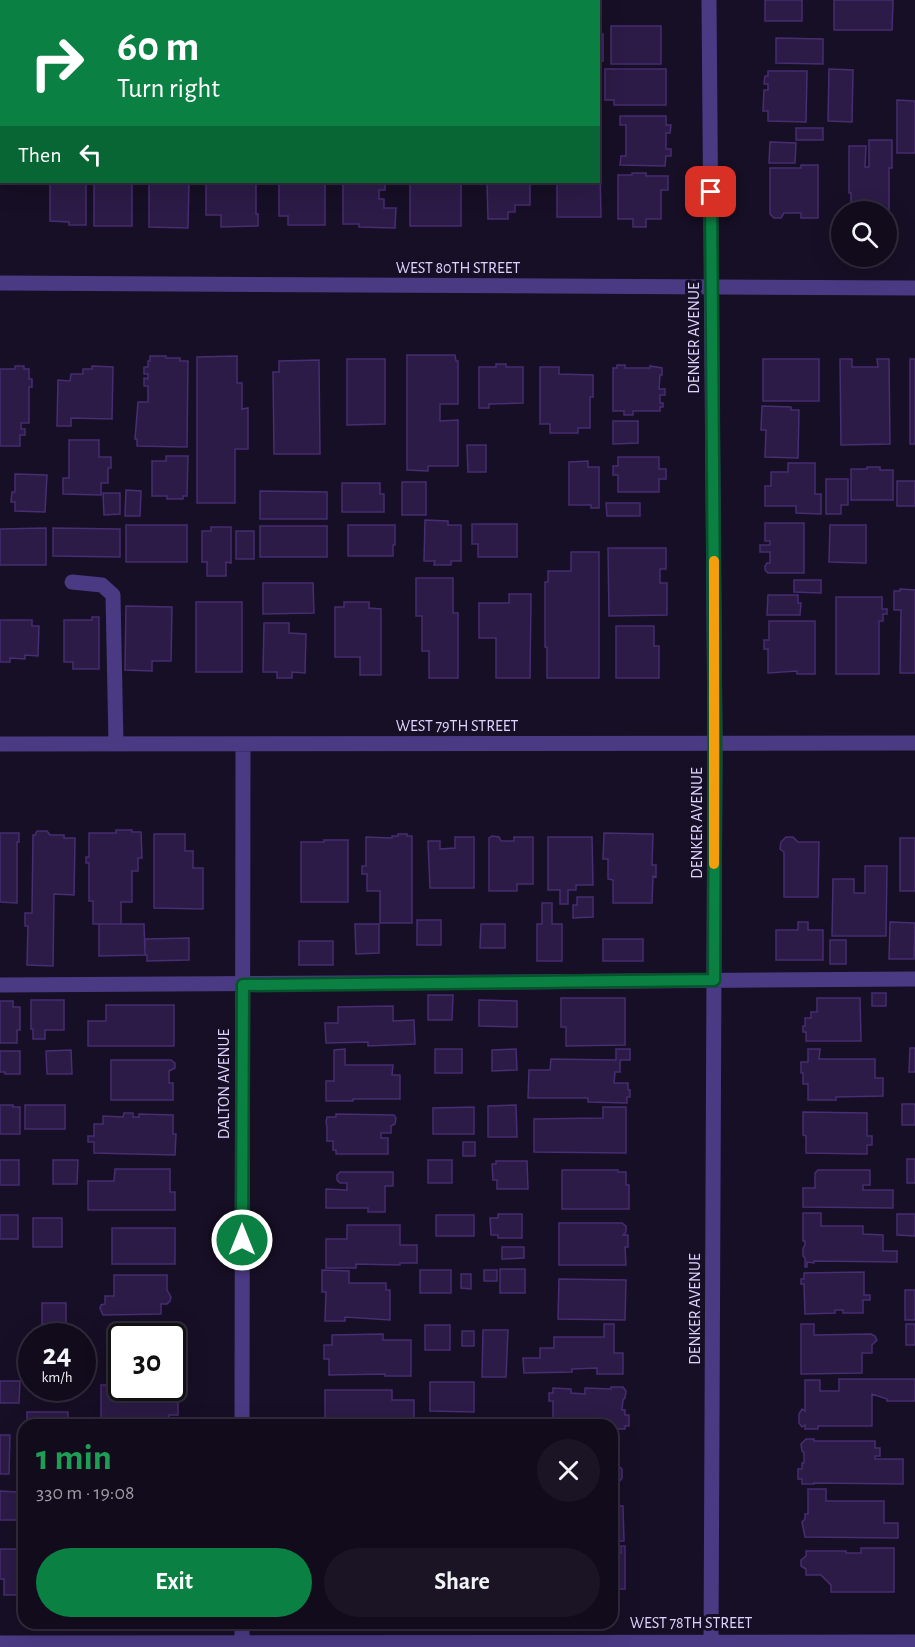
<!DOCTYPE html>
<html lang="en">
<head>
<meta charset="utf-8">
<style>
	:root { --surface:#110b1c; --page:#1a1425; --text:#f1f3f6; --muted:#9c9ba3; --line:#302b3b; --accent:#0b8043 }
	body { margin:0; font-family:"Alegreya Sans",sans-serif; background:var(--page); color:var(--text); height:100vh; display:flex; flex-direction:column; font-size:22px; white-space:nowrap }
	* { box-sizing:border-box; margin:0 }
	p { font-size:20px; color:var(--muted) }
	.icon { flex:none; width:33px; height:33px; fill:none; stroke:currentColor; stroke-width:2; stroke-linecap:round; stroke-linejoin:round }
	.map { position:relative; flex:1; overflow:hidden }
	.panel { position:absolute; left:18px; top:1419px; width:600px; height:210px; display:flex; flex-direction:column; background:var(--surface); border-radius:18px; box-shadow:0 6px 24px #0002,0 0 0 2px var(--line) }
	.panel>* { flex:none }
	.hud { position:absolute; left:0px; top:0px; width:600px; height:183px; box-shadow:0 6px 24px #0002,0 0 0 2px var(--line); background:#0b8043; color:#fff; overflow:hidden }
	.fabs { position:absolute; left:831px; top:201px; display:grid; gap:12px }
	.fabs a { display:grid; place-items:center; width:66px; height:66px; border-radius:50%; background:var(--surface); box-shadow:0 6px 24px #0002,0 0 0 2px var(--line); font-size:30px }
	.speed { position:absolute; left:18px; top:1323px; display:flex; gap:12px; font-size:30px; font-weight:700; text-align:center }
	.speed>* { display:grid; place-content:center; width:78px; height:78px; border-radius:50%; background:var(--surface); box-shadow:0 6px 24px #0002,0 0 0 2px var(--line); line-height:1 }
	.speed small { font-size:15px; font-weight:400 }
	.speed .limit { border:3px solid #111; border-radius:9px; background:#fff; color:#111 }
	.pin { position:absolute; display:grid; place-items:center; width:51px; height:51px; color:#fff; margin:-26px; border-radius:12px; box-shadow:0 3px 9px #0006 }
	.me { position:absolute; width:66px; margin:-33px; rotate:0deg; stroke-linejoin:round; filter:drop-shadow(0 0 4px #0008) }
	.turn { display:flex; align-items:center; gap:21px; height:126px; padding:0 18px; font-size:27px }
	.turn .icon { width:78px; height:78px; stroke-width:2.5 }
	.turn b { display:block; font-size:42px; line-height:51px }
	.then { display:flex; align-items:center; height:57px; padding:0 18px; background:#0003; gap:12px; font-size:22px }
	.round { display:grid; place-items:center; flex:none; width:63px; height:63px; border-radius:32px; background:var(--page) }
	.overview { display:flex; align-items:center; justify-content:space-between; height:102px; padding:0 18px }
	h1 { font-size:36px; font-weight:700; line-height:45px; color:#1e9e55 }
	.button { display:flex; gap:12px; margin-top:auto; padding:12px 18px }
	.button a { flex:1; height:69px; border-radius:36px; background:var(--accent); color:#fff; font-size:24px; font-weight:700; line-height:69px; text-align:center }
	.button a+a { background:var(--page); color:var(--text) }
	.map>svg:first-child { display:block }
	.building { fill:#2b1b46; stroke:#472d72; stroke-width:1.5 }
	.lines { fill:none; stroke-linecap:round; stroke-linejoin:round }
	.minor { stroke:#4a3a84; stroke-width:15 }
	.route-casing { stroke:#07532c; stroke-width:15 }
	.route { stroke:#0b8043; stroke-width:10 }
	.slow { stroke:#f59e0b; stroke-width:10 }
	.labels { text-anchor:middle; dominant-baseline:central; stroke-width:6; stroke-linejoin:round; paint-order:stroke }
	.street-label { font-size:16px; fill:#e0d3ff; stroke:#170f25 }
</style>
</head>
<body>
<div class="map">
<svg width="915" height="1647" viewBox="0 0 915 1647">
	<rect width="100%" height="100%" fill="#170f25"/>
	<path class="building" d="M765 0H802V21H765Z
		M834 0H893L892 30H834Z
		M611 26H661V64H611Z
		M598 34H603V61H598Z
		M776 38 823 39V64L776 63Z
		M605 69H666V105H614V100H605Z
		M829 69 853 70 852 122 828 121Z
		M768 71H807L806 122 768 121V111H763L764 90H768V84H764L765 76H768Z
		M0 87H2V161H0Z
		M598 88H601L600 152H598Z
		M897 100 915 101V153H897Z
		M620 116H666V125H671L670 133H666V149H671V156H666L665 166 620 165 621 156H626V125H620Z
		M796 128H823V140H796Z
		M869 140H892V168H889V218H886V212H851V193H849V146H866L865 167H869Z
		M770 142 796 143 795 163H769Z
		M801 165H818V218H801V213H784L781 218H774L770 214V168H801Z
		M598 173H600L601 217H557V182H598Z
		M632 173H646V176H668V190H661V219H646V227H633V219H618V175H632Z
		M50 182H86V225H69V222L50 221Z
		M94 182H132V226H94Z
		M149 182H189L188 228 149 227Z
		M206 182H256V214H258V226L221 227V215H206Z
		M279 182H325V225H288V216H279Z
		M343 182H385V190H379V199H384V208H396L395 228 359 227V224H343Z
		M410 182H461V226H410Z
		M487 182H530V205H515V212H508V219H488Z
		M407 355H455L456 361H458V404H440V421L458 420V466H428V471L407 470Z
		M150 356H166V358H180V361H188L187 447 137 446V439H135L138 402H148V386H144V378L148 379V374H144V367H148V361H150Z
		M237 356V383H242V409L248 408V449H235V503H197V357Z
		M347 359H385V424L347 425Z
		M763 359H819V401H763Z
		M840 359H852V367H878L877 359H889L890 444 841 445Z
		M910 359H915V444H910Z
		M319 360 320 454H274L273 372H279V361Z
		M496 364H506V367H523V403L489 404V408H479V367H496Z
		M617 365H625V368H650V366L662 368V375H660L659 389H665V395H660V403H663V407H660V411H633V415H624V411H613V368H617Z
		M15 366H24V369H29V379H32V387H29V423H21V429H25V435H20V446H0V369H15Z
		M92 366 113 367 112 419 71 418V426H57L58 380 70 381 71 374H83V369H92Z
		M540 367H559V374L593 375V397H590V428H578V433H550V424H540Z
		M762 406 791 407V410H799L798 458 765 457 766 430H761Z
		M613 421H638V443L613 444Z
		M69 440H99V457H111V468H108V483H101V495L63 494V478H69Z
		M467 445H486V472H468Z
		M166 456H188L187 496H183V499H167V496H152V461H166Z
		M618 457H659V469H666V479H659V492H618V475H613V466H618Z
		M588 461V467H599V508H591V505H569V462Z
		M788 463H815V494H821V514L796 513V506H765V486H771V472H788Z
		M867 467H880V470H893V500H851V469H867Z
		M15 474 47 475 45 512 15 511V502H11L12 492H15Z
		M826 479H848V505H841V514H826Z
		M897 481H915V506H897Z
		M402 482H426V515H402Z
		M342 483H380V494H384V512H342Z
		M126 490 141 491 140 516H125Z
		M260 491 327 492V519H260Z
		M103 493H120V514L104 515Z
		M606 503H640V516H607Z
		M425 520 448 521V525H461V561H451V565H434L435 561H424Z
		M765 523H804V573H768L765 570V566L767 563H770V552H760V545H770V541H765Z
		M472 524H517V557H478V544H472Z
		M126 525H187V562H126Z
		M348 525H395V545H393V556H348Z
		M830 525H866V563L829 562Z
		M260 526H327V557H260Z
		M211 527H231V563L226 562V576H207V562H202V531H211Z
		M46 528V565H0V529Z
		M53 528 120 529V557L53 556Z
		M236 531H254V559H236Z
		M608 548H666V569H660V583H667V615L609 616Z
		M571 552H599V678H547V647H545V582H548V571H571Z
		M416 578H453V613H458V678H429V651H422V616H416Z
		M794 580H821V593L794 592Z
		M263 583H313L314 613 263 614Z
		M900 589 915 590V673H900L901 610H894V591H900Z
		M509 594H531L530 678H496V638H479V603H509Z
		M768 595H798V603H801L800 615H767Z
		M836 597H882V609H887V614H883V621H879V674H836Z
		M196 602H242V672H196Z
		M344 602H369V608L381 609V675H360V657H335V607H344Z
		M126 606 172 607 171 661H152V671L125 670Z
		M92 617H99V669H73V662H64V620H92Z
		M0 620H32V626H39L38 656 25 655V659L10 658V662H0Z
		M769 621H815V674H797V671L768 673V649H764V640H769Z
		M264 623H289V633L306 634 305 673 292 672V678H277V672H263Z
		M616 626H654V646H659V678H616Z
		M116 830H132V832H141L142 858H138V871H132V902H121V924H93V901H89V863H86V857H89V833H116Z
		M37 831H47L50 835H64V838H75L74 895 54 894 53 966 27 965 28 926H25V913H32L33 835H35Z
		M0 833H19V842H17V903L0 902Z
		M604 833 653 834 652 865H656V877L653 876 652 903H613V880L608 879V859H603Z
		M154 834H185V851H193V868H203V909L154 908Z
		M398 834H407V836H412V923H380V891H367V874H362V866H366V837L392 838V836H398Z
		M492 836 499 837 501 841H514V837H533V884H517V891H489V838Z
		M455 837H474V888H430L428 841H440V849L455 848Z
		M548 837H592L593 885H576V890H568V904H560V890H548Z
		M786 837H793L798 842H819L818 897H784V852L780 849 781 842Z
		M900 838H915V891H900Z
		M324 840H348V902H301V842H324Z
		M865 866H887L886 936H832L833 879H854V893H865Z
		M577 897H593V917L573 918V905H577Z
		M542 903H552V924H562V961H537V924H542Z
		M417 920H441V945H417Z
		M798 922H808V930H823V960H776V930H798Z
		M890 922 915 923 914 959H889Z
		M99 924H144L145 955 99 956Z
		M355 924H379V953L356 954Z
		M481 924H505V948H480Z
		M189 938V960L147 961V955H145V939Z
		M603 939H643V961H603Z
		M830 940H846V964H830Z
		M299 941H333V965H299Z
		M872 993H886V1006H872Z
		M428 995H453L452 1020H428Z
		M561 998H625V1045L566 1046V1027H561Z
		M817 998H860L861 1041H806V1032H803V1026H805V1018H811V1012H817Z
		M31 1000H64V1030H45V1039H33V1029H31Z
		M479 1000 517 1001V1027L479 1026Z
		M0 1001H13V1007H20V1030H17V1043H0Z
		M106 1005H174V1046H88V1021H106Z
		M393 1006V1021L414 1020 415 1044 368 1046V1042L326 1043 325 1023H338V1007Z
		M910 1048H915V1072H909Z
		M345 1049V1065H393L392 1075H400V1099H353V1101H326V1081H334V1050Z
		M435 1049H462V1073H435Z
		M516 1049 517 1070 492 1071V1050Z
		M616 1049H630V1060H620V1072H615L614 1083H628V1090H630V1097H627V1103L588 1102V1098H528L529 1070H550L551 1059 616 1060Z
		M808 1049H820L819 1059H875V1078H883V1096L836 1097V1100H808V1084H803V1073H801V1062H808Z
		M71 1050 72 1074H47L46 1051Z
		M0 1051H20V1074H5V1072H0Z
		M111 1060H171L175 1063V1068L169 1071V1083H173V1100H111Z
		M902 1104H915V1125H902Z
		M0 1105H13V1107H20V1134H0Z
		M25 1105H65V1129H25Z
		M516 1105 517 1137H488V1106Z
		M474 1107V1134H433V1108Z
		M603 1107H626V1153L534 1152V1119L603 1118Z
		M803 1112 867 1113V1136H872V1145H867V1154L806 1153V1136L803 1135Z
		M124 1113H133V1117H139V1114L173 1115V1134H176L175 1155 94 1153V1142H88V1136H94V1124H103V1116L123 1117Z
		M336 1114 394 1115 396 1118 395 1124 391 1126V1133H381V1138H388V1154H336V1150H333V1141H327V1127L326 1122 327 1117H336Z
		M463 1142H475V1156H463Z
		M907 1159H915V1183H907Z
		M0 1160H19V1185H0Z
		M53 1160H78L77 1184H53Z
		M428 1160H452V1183H428Z
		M496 1161H527L528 1189H497V1180H493L492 1164H496Z
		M115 1169H170V1192H175V1210H88V1181H114Z
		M562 1170H618V1172H626V1185H629V1209H562Z
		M818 1170H870V1185H863V1190H893V1208L803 1207V1188H815V1173Z
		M340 1172H393V1186H385V1212H368V1208H326V1189L347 1190V1183H340L337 1180V1175Z
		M803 1213H821V1226H863V1234L883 1235V1251H897V1262L814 1261V1263L807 1262V1267H805V1258L803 1256V1248L805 1245V1241H803Z
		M498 1214H522V1238H498V1235H491L490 1218H498Z
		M897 1214H915V1236L897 1235Z
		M0 1215H18V1239H0Z
		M436 1215H474V1236H436Z
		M33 1218H62V1247H33Z
		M559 1223H622L626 1226V1232L623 1235H628V1247H625L626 1265H559Z
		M347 1225H400V1245H417V1263H400V1265L356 1264V1268H326V1239H347Z
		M112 1228H175V1264H112Z
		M502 1247H524V1258L502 1259Z
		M500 1269H525V1293H500Z
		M322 1270 349 1271V1283H386V1290H390V1320L345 1317V1321H325L326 1292H322Z
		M420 1270H451V1293H420Z
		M484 1270H497V1281H484Z
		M864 1272V1295H870V1300H863V1313H843V1310H835V1313L805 1314 804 1284H801V1279H804V1273Z
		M461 1274H471V1289L461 1288Z
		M114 1275H167V1290L171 1297 170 1301 167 1304H161V1314L103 1315 100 1308 101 1305 105 1304V1296H114Z
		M559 1279 626 1280 625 1320 558 1319Z
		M905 1290H915V1320H905Z
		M42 1303H66V1324H42Z
		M604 1324H614V1353H623V1374H597V1368L572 1369V1372L524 1373 523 1358H540V1348H554V1337H604Z
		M801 1324H814V1335L871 1334 875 1336 877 1340 872 1345V1353H862V1373L801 1374Z
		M906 1324H915V1345H906Z
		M425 1325H450V1350H425Z
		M109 1328H175L174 1355H172V1336H122V1366H109Z
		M483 1330H508L506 1377H482Z
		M462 1331H474V1346H462Z
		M383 1334V1340H411V1376H385V1374L329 1375V1359H324V1345H332V1335Z
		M25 1350H32V1379H25Z
		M839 1379H915V1401H887V1399L872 1394V1426H818V1429H805V1425L802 1427 799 1423V1414L802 1409 805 1411V1380H820V1391H839Z
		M172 1380H175V1399H178V1415H169V1422L165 1424 101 1423V1385H122V1388H172Z
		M0 1381H20L19 1403H0Z
		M430 1382H474V1412L430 1411Z
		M611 1387H623L626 1391 625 1398 623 1400 622 1410H625V1415H629V1426H625V1429H612V1425H553V1401H549V1393H553V1388L571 1389V1393L585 1394V1388L611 1389Z
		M325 1390H392V1400H414V1425H325Z
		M27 1412H68V1425H27Z
		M0 1435H10L9 1474H0Z
		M806 1439H814V1441H875V1448H880V1456H875V1459H903V1484L814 1483V1484H802V1479H798V1469H802V1463H804V1453L802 1451 801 1444Z
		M612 1448H617L616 1467 619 1466 622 1469V1478L619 1482 617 1480V1484H612Z
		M808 1489H826V1501H884V1523H898V1538L805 1537 802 1522 805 1519V1514H808Z
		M0 1491 17 1492V1520H0Z
		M615 1506H623L624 1541H612V1519H615Z
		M621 1546H625V1589H612V1553H621Z
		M861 1548H894V1592H831V1585L821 1575H806V1569L801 1566V1560L806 1556V1551H846V1553H861Z
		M0 1549H19V1595H4V1579H0Z"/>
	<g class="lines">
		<path class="minor" d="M709 0 715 743 711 1647
			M0 283 915 288
			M72 582 102 585 113 595 116 744
			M0 744 915 743
			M0 985C305 985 610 980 915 979
			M242 1425 243 744
			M0 1643 915 1642
			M242 1647V1623"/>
	</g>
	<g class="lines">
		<g class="route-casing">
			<path id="route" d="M242 1240 243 985 714 980 715 743 711 192"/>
		</g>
		<use href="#route" class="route"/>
		<path class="slow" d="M714 561V864"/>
	</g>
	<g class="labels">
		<g class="street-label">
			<text x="458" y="268">WEST 80TH STREET</text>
			<text transform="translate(694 338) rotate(-90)">DENKER AVENUE</text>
			<text x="457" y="726">WEST 79TH STREET</text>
			<text transform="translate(697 823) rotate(-90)">DENKER AVENUE</text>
			<text transform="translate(224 1084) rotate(-90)">DALTON AVENUE</text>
			<text transform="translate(695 1309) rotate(-90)">DENKER AVENUE</text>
			<text x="691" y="1623">WEST 78TH STREET</text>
		</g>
	</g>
</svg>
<div class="fabs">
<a><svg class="icon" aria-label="search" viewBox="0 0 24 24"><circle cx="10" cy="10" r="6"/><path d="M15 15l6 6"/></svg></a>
</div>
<div class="speed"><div>24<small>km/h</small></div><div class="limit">30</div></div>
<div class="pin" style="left:711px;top:192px;background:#d93025"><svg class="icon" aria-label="arrive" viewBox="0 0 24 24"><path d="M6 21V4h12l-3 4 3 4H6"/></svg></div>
<svg class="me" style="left:242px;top:1240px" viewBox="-20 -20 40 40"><circle r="17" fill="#0b8043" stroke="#fff" stroke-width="3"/><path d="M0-11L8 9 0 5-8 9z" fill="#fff"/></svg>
<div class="hud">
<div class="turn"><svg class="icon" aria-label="right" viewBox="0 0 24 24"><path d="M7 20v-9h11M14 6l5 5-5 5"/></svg><div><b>60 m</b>Turn right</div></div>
<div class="then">Then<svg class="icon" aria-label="left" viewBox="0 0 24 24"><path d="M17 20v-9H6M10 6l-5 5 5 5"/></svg></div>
</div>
<section class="panel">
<div class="overview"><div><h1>1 min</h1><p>330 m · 19:08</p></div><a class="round"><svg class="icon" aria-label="close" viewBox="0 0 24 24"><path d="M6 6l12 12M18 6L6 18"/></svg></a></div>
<div class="button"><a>Exit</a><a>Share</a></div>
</section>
</div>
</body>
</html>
